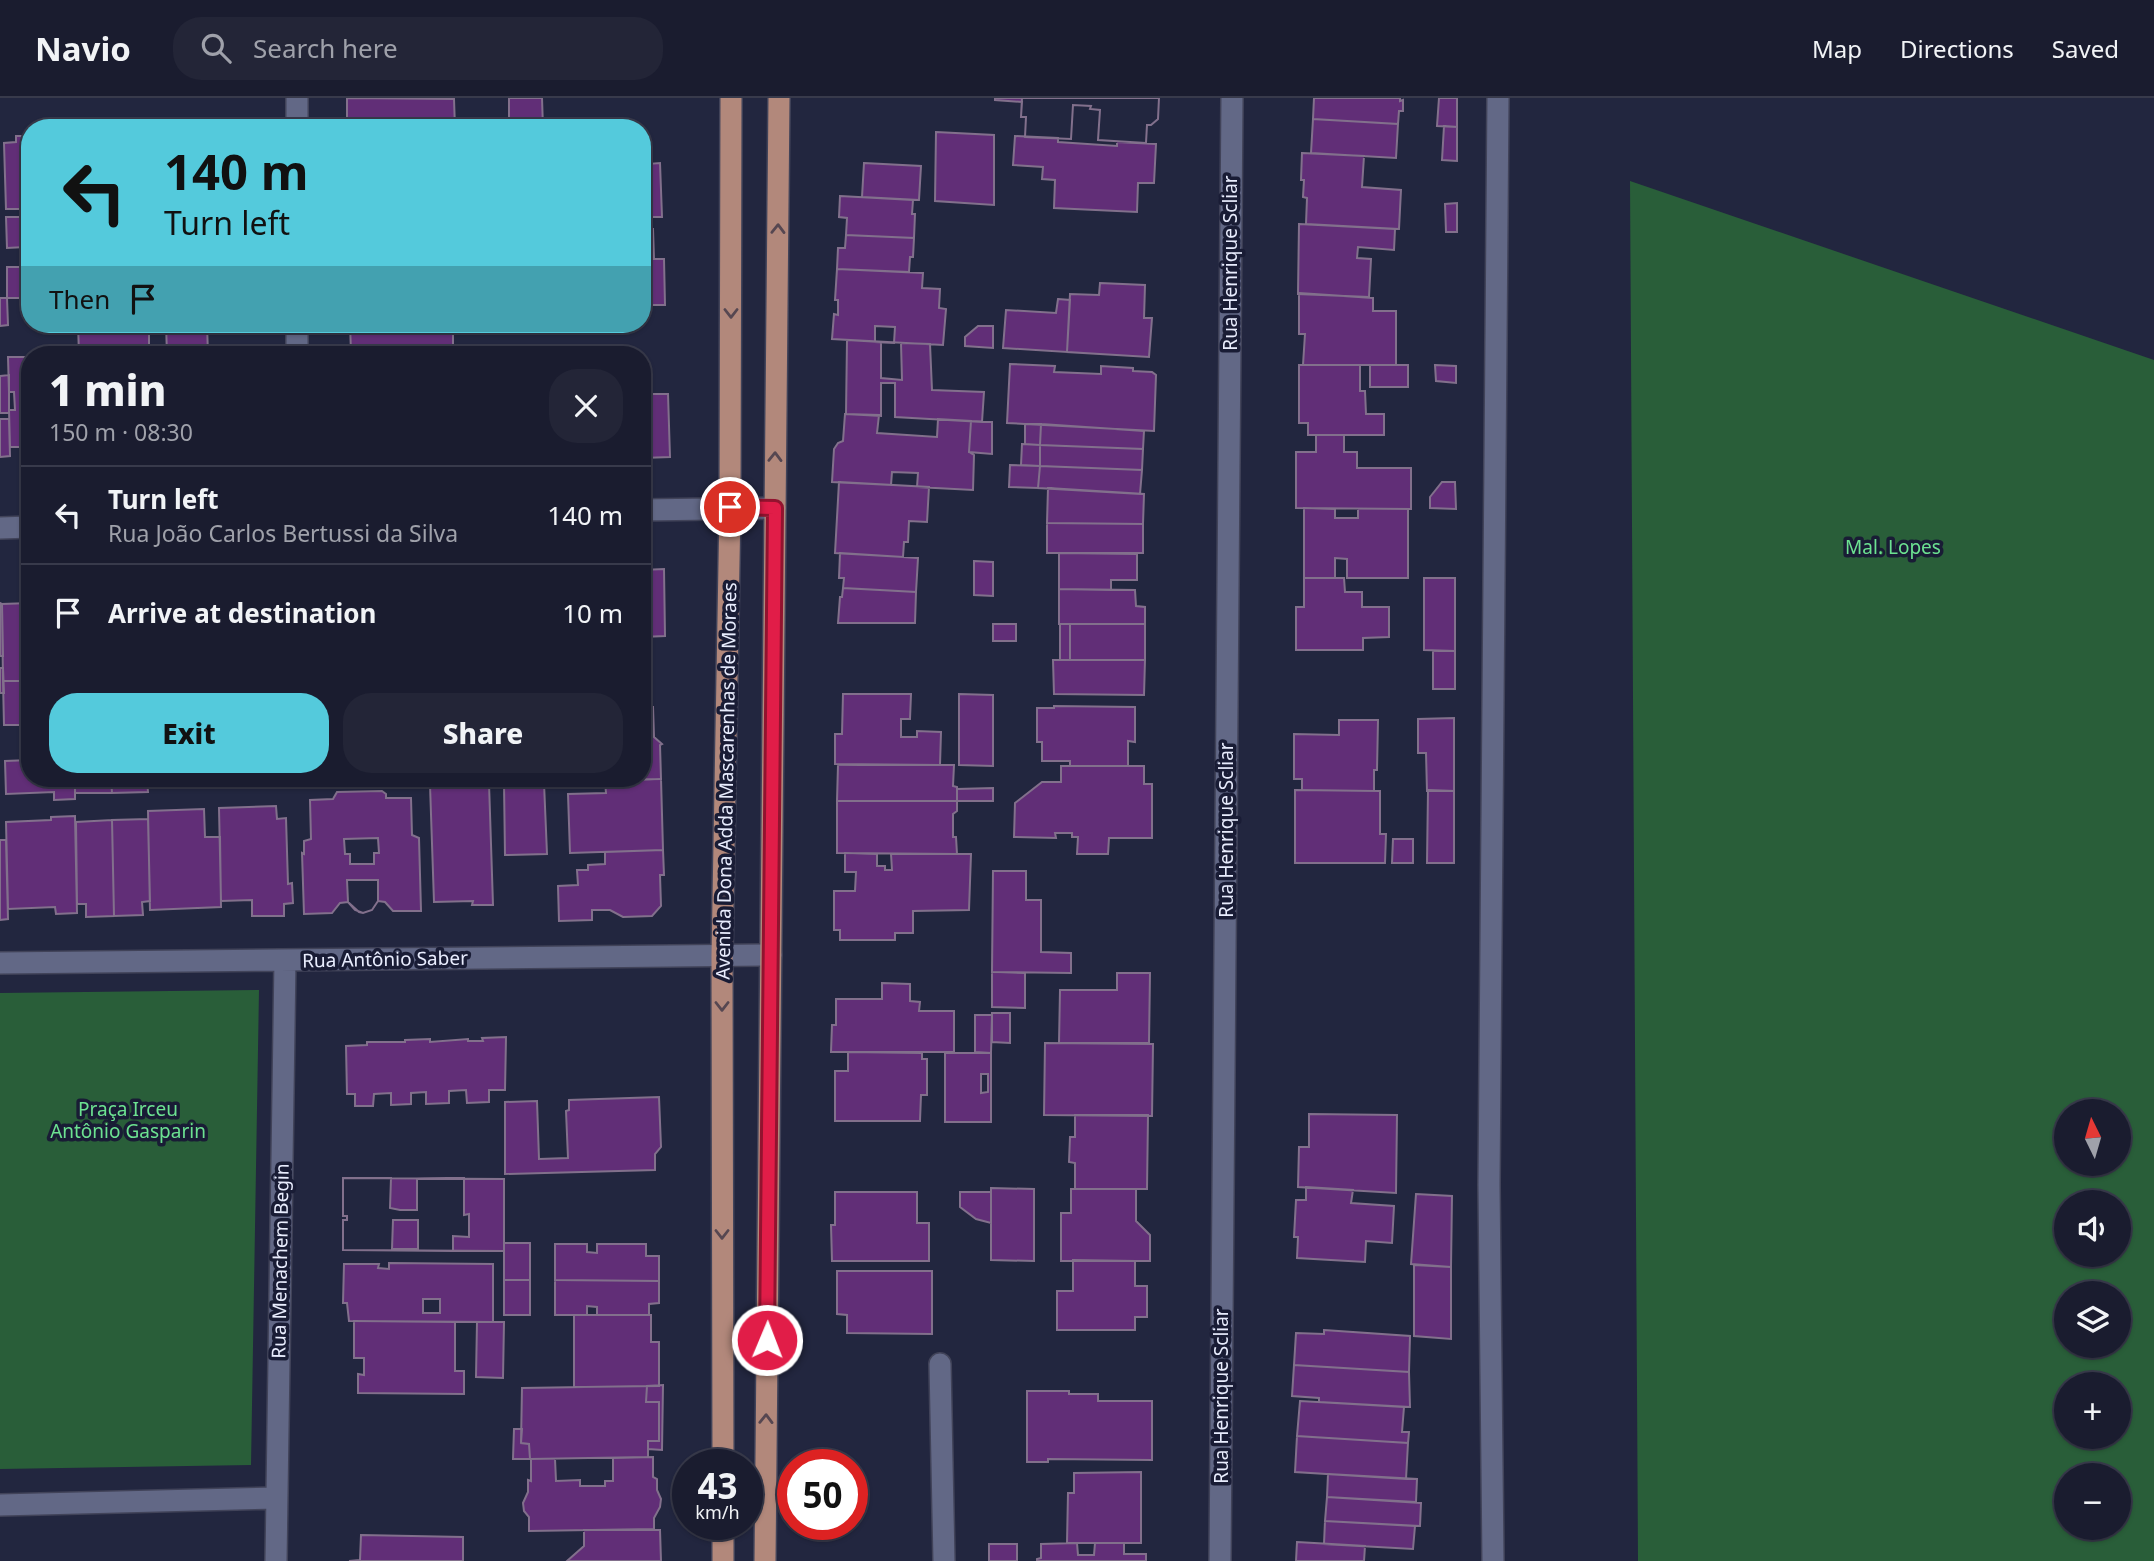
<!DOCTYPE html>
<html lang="en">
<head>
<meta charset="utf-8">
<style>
	:root { --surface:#1a1c2f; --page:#232537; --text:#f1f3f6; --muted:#9fa1aa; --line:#383a4b; --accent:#54cadc }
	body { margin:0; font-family:"Noto Sans",sans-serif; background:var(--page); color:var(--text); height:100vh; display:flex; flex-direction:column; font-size:26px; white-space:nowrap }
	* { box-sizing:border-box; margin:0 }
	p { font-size:23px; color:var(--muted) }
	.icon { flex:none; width:38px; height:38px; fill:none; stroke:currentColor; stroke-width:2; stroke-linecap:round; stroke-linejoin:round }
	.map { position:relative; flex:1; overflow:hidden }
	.drawer { position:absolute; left:21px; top:248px; width:630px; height:441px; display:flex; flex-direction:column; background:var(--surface); border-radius:28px; box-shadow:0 2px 5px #0004,0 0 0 2px var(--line) }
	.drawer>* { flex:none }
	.top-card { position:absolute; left:21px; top:21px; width:630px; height:214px; border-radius:28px; box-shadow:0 2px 5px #0004,0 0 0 2px var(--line); background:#54cadc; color:#111; overflow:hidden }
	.needle { width:46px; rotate:355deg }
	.tools { position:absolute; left:2054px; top:1001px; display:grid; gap:14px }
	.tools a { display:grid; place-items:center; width:77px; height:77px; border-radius:50%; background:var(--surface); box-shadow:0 2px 5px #0004,0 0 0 2px var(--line); font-size:35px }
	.speed { position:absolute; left:672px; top:1351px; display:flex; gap:14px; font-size:35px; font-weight:700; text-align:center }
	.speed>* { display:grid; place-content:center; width:91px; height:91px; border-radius:50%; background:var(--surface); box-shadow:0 2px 5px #0004,0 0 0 2px var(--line); line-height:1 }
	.speed small { font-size:18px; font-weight:400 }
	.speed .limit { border:10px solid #d22; background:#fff; color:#111 }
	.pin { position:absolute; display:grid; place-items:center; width:60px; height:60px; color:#fff; margin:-30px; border:4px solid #fff; border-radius:50%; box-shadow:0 2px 7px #0007 }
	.me { position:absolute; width:77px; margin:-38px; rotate:1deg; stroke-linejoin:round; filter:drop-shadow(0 0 5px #0008) }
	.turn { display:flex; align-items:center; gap:24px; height:147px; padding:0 28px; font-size:32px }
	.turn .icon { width:91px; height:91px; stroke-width:2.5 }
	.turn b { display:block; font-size:49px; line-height:60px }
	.then { display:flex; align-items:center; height:66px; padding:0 28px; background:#0003; gap:14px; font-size:26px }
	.round { display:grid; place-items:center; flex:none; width:74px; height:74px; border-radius:28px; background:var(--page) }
	.overview { display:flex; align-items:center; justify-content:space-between; height:119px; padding:0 28px }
	h1 { font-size:42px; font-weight:800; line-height:52px }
	.cta { display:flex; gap:14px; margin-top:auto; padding:14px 28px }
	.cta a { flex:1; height:80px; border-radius:28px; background:var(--accent); color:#111; font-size:28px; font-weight:800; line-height:80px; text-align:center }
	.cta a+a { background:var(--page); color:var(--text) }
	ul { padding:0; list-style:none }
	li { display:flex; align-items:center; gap:21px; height:98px; padding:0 28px; border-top:2px solid var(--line) }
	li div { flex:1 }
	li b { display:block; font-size:26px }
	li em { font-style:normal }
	header { display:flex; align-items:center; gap:42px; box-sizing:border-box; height:98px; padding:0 35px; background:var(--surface); border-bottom:2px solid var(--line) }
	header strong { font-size:33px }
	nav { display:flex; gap:38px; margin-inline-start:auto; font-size:24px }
	.search { width:490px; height:63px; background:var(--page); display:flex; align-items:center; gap:18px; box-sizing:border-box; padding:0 24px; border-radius:28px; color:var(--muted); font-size:26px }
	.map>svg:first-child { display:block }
	.green { fill:#295e39; fill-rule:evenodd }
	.building { fill:#612e77; stroke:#82708c; stroke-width:2; fill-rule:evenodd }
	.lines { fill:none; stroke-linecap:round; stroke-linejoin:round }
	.minor-casing { stroke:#414359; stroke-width:24 }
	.major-casing { stroke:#414359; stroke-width:24 }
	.minor { stroke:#626886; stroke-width:21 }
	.major { stroke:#b2887b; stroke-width:21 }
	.oneway { stroke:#564751 }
	.route-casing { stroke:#92132f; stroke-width:18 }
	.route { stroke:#e11d48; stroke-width:12 }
	.labels { text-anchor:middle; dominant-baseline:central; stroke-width:7; stroke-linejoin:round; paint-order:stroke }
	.street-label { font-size:19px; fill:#e8ecfd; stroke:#191c35 }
	.park-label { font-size:19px; fill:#6ce291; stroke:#191c35 }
</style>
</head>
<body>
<header>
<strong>Navio</strong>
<div class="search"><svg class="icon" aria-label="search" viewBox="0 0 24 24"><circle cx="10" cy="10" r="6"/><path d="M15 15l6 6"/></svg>Search here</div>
<nav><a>Map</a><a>Directions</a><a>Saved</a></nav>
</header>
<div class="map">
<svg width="2154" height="1463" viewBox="0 0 2154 1463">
	<rect width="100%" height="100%" fill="#22263f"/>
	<path class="green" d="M1630 83 2154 262V1463H1638ZM2067 1013H2119V1066H2067ZM2067 1104H2119V1157H2067ZM2067 1195H2119V1248H2067ZM2067 1286H2119V1339H2067ZM2067 1377H2119V1430H2067Z
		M259 892 251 1367 0 1371V895Z"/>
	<path class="building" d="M347 0 454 1 455 30H347Z
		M509 0H542L543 30H509Z
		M995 0H1159L1158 21 1151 27H1147L1146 45 1098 42 1100 12 1090 11 1091 8 1073 7 1071 41 1025 39 1026 19H1021L1022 4 995 2Z
		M1022 0H1159L1158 21 1151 27H1147L1146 45 1098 42 1100 12 1090 11 1091 8 1073 7 1071 41 1025 39 1026 19H1021Z
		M1314 0H1400V3L1403 2V13H1399L1398 26 1313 21Z
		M1439 0H1457V29L1437 28Z
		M1313 21 1398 26 1396 60 1311 55Z
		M1444 28 1457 29V63L1442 62Z
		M936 34 994 37V107L935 103Z
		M16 38H30V119H24V111H6L4 45 16 44Z
		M1015 38 1058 40V44L1117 48V44L1156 46 1154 85H1138L1137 114 1054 110 1055 82 1042 81 1043 69 1013 67Z
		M648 52V66L660 65 662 119H650V130H642V53Z
		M1302 55 1364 58 1362 89 1401 92 1399 131 1306 126 1307 100 1303 99 1304 82H1301Z
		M864 65 921 68 919 102 862 99Z
		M840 98 913 102 912 116H915L914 140 846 137 847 120 839 119Z
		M1457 105V134H1446L1445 106Z
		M6 119H25V149L7 150Z
		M1299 126 1395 131 1394 152 1358 149 1357 160 1371 161 1369 199 1298 196Z
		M642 130 653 131 654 161H664L665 207H642Z
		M846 137 914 140 913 159H910L909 174 837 171 838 150H845Z
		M7 169H30V200H7Z
		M837 171 923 175 922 190 940 191 939 210 946 211 943 247 832 241 834 216 838 217V202H835Z
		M1100 185 1145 187 1144 220H1152L1149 259 1067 254 1070 196 1099 197Z
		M1299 195 1373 200V213H1396V267H1303L1305 236H1299Z
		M0 200H7L8 227 0 228Z
		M1058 201 1070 202 1067 254 1003 250 1006 212 1056 215Z
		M78 226H149V257H79Z
		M166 226H207L208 257H167Z
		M350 226H453V257H361V254H351Z
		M875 228 895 229 894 245 875 244Z
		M978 228H993V250L965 248V239Z
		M847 242 881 244V280L902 282 901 245 930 246 932 292 984 294 982 324 895 319V285H881V318L846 316Z
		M8 259H30V354H28V349H10L9 312H15L14 294H9Z
		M1010 266 1055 268 1054 274 1101 276V268L1133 270V273L1152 274 1156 277 1154 333 1007 325Z
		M1299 267H1360V293H1365L1366 316H1384V337H1308V325H1299Z
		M1370 267H1408V289H1370Z
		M1435 267 1456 268V285L1436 283Z
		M9 277V315H0V278Z
		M642 296H668L670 359 642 360Z
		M845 316 879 317 877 335 937 339 938 321 971 323 969 354 974 357 973 392 917 389 918 375 892 374 891 387 832 384 834 351 838 345 843 343Z
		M0 321H9L10 358 0 359Z
		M971 323 992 324V356L969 354Z
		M1025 326H1041L1040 347 1025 346Z
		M1041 326 1144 333 1143 351 1040 347Z
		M1316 337H1344V354H1357V370H1411V411L1296 410V354H1316Z
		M1022 346 1040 347V368L1021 367Z
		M1040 347 1143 351 1142 372 1040 368Z
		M1010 367 1040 368 1038 390 1009 389Z
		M1040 368 1142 372 1140 396 1038 390Z
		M839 384 929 389 927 424 909 423 908 444H904L903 459 835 455Z
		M1442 384H1455L1456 411 1430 410V399Z
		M1048 390 1144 396 1143 426 1047 425Z
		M1304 410 1335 411V420H1358V411H1408V480H1347V461L1335 460V480H1304Z
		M1047 425 1143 426V455H1047Z
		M840 455 918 460 916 494 843 490 844 480H839Z
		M1059 455 1137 456V482H1111V492L1059 491Z
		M974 463 993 464V498L974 497Z
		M664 471 665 538 642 539V472Z
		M1304 480H1344L1345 494H1362V509H1389V539L1363 540V552H1296V509H1304Z
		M1424 480H1455V553L1424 552Z
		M843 490 916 494 915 525H838L840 499H842Z
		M1059 491 1135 492 1136 508 1145 509V526H1059Z
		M0 505 2 506 3 558H0Z
		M30 505V583H3L2 506Z
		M993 526H1016V543H993Z
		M1060 526H1070V562H1060Z
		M1070 526H1145V562H1070Z
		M642 551H651L652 609H642Z
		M1433 553H1455V591H1433Z
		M1053 562H1145L1144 597 1054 596Z
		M0 570H3L4 595H0Z
		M3 583H30V625L28 627H4Z
		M843 596H911L910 621H901V639H917V633L941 634 940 667 835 666V636H842Z
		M959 596 993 597V668L959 667Z
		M1054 608 1135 609V644L1128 643V668H1070V663H1042V644H1037V610H1054Z
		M642 609H653L654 639 662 646 660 647 661 681 495 684V681H642Z
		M1454 620V693H1427L1426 655H1418V621Z
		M1339 622H1378L1377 672H1374V693L1302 692V681H1294V636L1339 637Z
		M30 662V681H75V701L54 702V694L6 696 5 663Z
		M838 667H954L953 688 957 689V703H837Z
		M1061 668H1144V686H1152V740H1109L1108 756H1077L1078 739H1072V735H1055L1056 740 1014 739 1015 705 1042 684H1061Z
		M75 681H111L112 695H75Z
		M111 681H147L148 694 112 695Z
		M147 681H168L169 688 147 689Z
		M289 681H411V687L289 690Z
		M430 681H448V686L430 687Z
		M661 681 663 752 570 755 568 696 606 695 605 683Z
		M489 685 493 807H472L473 803 434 804 430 687 448 686V690H472V686Z
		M504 685H544L547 756 505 757Z
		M993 690V703H957V691Z
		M1295 692 1380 693V736H1386L1385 765H1295Z
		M1428 692 1454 693V765H1427Z
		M382 693 386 696V700H411L412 737 419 740 421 813H393L385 804 378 803 372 812 363 815 355 812 348 804 340 805 332 815 304 816 302 755 304 756V743L311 741 310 702 333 701 337 694ZM378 740 379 755H374V766H350V756H345L344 741Z
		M837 703H957V713L953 716V739H956L957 756 837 755Z
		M276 708 277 721 286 720 288 786 292 785 293 805 284 806V818H252V802L221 803 219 710Z
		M204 711 205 739H220L221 809 150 812 148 713Z
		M75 718 77 815 56 816 55 809 8 811 6 724 51 722V719Z
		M148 721 150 803 142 804 143 817 114 818 112 722Z
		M112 722 114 818 86 819V806H77L76 724Z
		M1393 741H1413V765H1392Z
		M0 742H6L8 821 0 822Z
		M663 752 664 777H660L661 808 652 818 623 819 610 812H592V822L559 823 558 788 578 787 577 772H588V767L605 766V754Z
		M845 755 877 756V768H885V772H892L891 756H971L969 812 913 813V835H895V842H840V832H834V793H855L856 774H845Z
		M993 773H1026V802H1041V854L1071 855V875L992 874Z
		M347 782H378V803L372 812 363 815 359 814 348 804Z
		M992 874 1025 875V910L992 909Z
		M1117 875H1150L1149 945H1059L1060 892H1117Z
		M882 885 910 886V903L920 904 919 913H954V954H831L832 927H836V901H882Z
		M992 915H1010V945L992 944Z
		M975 917H992L991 955 975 954Z
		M506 939 505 992H489V1004L467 1005 466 992 449 993V1005L426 1006V994L411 995V1006L391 1007V995L374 996 373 1008H355V996H347L346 948 367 947V944H405V942L430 941V944L468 941V943H483L482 940Z
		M1045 945 1153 946 1152 1018 1044 1017Z
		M848 954 922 955V961H927V997H921L920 1023H835V973H848Z
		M945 955H991V1024H945ZM981 976H988V994L981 995Z
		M659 999 661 1049 655 1056V1072L505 1076V1004L537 1003 539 1061 568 1060 566 1013 569 1012V1002Z
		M1309 1016 1397 1017 1396 1095 1298 1089 1299 1049H1309Z
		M1075 1017H1148L1147 1091H1075V1065L1069 1064 1070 1039H1075Z
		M343 1080 504 1081V1153L343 1152V1122H347V1118H343Z
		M343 1080H391L390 1110 400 1112H417V1081L464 1080V1117L469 1116V1139L453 1138V1153L343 1152V1122H347V1118H343Z
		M1306 1089 1353 1092 1351 1105 1394 1108 1392 1145 1366 1143 1365 1164 1297 1160 1298 1139H1294L1296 1102H1306Z
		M991 1090 1034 1091V1163L991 1162Z
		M1071 1091H1136V1123L1150 1137V1163H1061V1115H1071Z
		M835 1094H917V1125H929V1163H832L831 1127H835Z
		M960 1094H991V1125L976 1121 960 1109Z
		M1416 1096 1452 1098 1451 1169 1411 1166Z
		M393 1122H418V1151H392Z
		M504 1145H530V1182H504Z
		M555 1146H587V1154L597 1155V1146H646V1158H659V1183L555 1182Z
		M1073 1162 1135 1163V1188H1147V1219H1135V1232H1057V1193H1073Z
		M389 1165 493 1166V1224L349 1223 347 1205H343L344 1166H379L378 1170 389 1171ZM423 1201H440V1215H423Z
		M1414 1167 1451 1169V1241L1414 1238Z
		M837 1173H932V1236L847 1235V1217L837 1216Z
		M504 1182H530V1217H504Z
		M555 1182 659 1183V1205L649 1206V1217H597V1209L587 1208V1217H555Z
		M574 1217H651V1244H659V1288L574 1289Z
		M354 1223 455 1224V1273H464V1296L358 1295V1276L364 1277V1260H354Z
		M477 1224H504L503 1280 476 1279Z
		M1324 1232 1410 1238 1409 1274 1294 1267 1296 1235 1324 1236Z
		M1294 1267 1409 1274 1410 1309 1319 1304V1300L1292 1298Z
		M663 1287 662 1352 648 1351V1343H659V1304H646L647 1288Z
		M647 1288 646 1304H659V1343H648V1359L530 1361 529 1346 521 1345 522 1290Z
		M1027 1293H1069V1296H1098V1303H1152V1362L1048 1361V1364H1027Z
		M1300 1303 1404 1309 1402 1334H1409L1408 1345 1297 1338Z
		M514 1331H522L521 1345 529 1346 530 1361H513Z
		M1297 1338 1408 1345 1406 1381 1295 1374Z
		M653 1359V1379L657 1381V1392L661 1401 660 1409 654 1420V1431L529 1433V1419L524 1413 523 1405 528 1394V1382L531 1383V1361H555L556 1383 580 1382V1388H605V1383H613V1360Z
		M1141 1374V1445H1067L1068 1395H1074V1375Z
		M1328 1376 1417 1381 1416 1404 1327 1399Z
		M1327 1399 1421 1405 1420 1428 1325 1423Z
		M1325 1423 1415 1428 1413 1451 1324 1446Z
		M584 1432H660L661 1463H567L584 1448Z
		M361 1437 463 1439V1463H349L360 1462Z
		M1297 1444 1365 1448 1364 1463H1296Z
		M1077 1445 1078 1457H1094L1095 1445H1124V1456H1146V1463H1037V1461L1041 1460V1446Z
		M989 1446H1017V1463H989Z"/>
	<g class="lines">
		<g class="minor-casing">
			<path id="minor" d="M297 30V0
				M297 257V226
				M642 412 775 410
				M0 430 30 429
				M0 865 771 857
				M940 1266 944 1463
				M0 1407 276 1400
				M276 1463 285 862
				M1220 1463 1232 0
				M1493 1463 1489 1087 1498 0"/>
		</g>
		<g class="major-casing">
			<path id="major" d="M723 1367 722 858 730 409 731 0
				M723 1426V1463
				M765 1463 779 0"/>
		</g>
		<use href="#minor" class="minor"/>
		<use href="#major" class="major"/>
	</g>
	<defs><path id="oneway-chevron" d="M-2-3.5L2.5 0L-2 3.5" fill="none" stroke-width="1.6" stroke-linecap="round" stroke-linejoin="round" transform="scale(1.75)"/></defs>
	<g class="oneway">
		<use href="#oneway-chevron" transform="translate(778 131) rotate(-89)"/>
		<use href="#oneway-chevron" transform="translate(731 215) rotate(90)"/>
		<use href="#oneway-chevron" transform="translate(775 359) rotate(-89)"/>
		<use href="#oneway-chevron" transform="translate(722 908) rotate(90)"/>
		<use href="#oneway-chevron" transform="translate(722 1136) rotate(90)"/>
		<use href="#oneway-chevron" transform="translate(766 1321) rotate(-89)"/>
	</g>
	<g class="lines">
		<g class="route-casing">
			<path id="route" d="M730 409 775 410 767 1242"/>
		</g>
		<use href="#route" class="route"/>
	</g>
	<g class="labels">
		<g class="street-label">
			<text transform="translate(1230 165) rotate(-90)">Rua Henrique Scliar</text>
			<text transform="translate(726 683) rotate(-89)">Avenida Dona Adda Mascarenhas de Moraes</text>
			<text transform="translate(1226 732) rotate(-90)">Rua Henrique Scliar</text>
			<text transform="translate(385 861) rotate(-1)">Rua Antônio Saber</text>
			<text transform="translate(280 1163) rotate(-89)">Rua Menachem Begin</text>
			<text transform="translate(1221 1298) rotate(-90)">Rua Henrique Scliar</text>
		</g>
		<g class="park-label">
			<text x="1893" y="449">Mal. Lopes</text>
			<text x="128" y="1011">Praça Irceu<tspan x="128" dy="22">Antônio Gasparin</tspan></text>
		</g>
	</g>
</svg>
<div class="tools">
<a><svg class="needle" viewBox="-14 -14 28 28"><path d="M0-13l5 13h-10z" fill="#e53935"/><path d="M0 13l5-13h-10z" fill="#9fa1aa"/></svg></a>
<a><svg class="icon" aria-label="sound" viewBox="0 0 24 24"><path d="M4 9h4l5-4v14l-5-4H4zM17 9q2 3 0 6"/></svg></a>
<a><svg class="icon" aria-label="layers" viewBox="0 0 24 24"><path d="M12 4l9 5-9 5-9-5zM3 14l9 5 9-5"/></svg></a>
<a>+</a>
<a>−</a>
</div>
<div class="speed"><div>43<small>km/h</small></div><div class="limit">50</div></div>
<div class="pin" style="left:730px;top:409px;background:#d93025"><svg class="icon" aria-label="arrive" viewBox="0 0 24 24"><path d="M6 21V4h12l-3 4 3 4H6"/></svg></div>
<svg class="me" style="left:767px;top:1242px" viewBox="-20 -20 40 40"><circle r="17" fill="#e11d48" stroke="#fff" stroke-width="3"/><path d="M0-11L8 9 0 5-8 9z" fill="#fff"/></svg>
<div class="top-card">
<div class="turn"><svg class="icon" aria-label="left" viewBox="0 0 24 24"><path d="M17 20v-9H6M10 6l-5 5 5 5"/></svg><div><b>140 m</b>Turn left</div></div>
<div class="then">Then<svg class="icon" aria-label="arrive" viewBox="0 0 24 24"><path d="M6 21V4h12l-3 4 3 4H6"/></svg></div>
</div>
<section class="drawer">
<div class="overview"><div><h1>1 min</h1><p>150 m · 08:30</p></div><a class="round"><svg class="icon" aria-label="close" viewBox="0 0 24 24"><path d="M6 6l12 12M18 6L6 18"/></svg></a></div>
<ul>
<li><svg class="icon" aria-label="left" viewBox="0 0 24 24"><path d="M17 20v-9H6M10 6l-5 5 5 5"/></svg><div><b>Turn left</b><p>Rua João Carlos Bertussi da Silva</p></div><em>140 m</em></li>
<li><svg class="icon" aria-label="arrive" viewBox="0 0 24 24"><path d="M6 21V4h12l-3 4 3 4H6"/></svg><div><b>Arrive at destination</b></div><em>10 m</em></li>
</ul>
<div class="cta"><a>Exit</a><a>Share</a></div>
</section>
</div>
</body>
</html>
